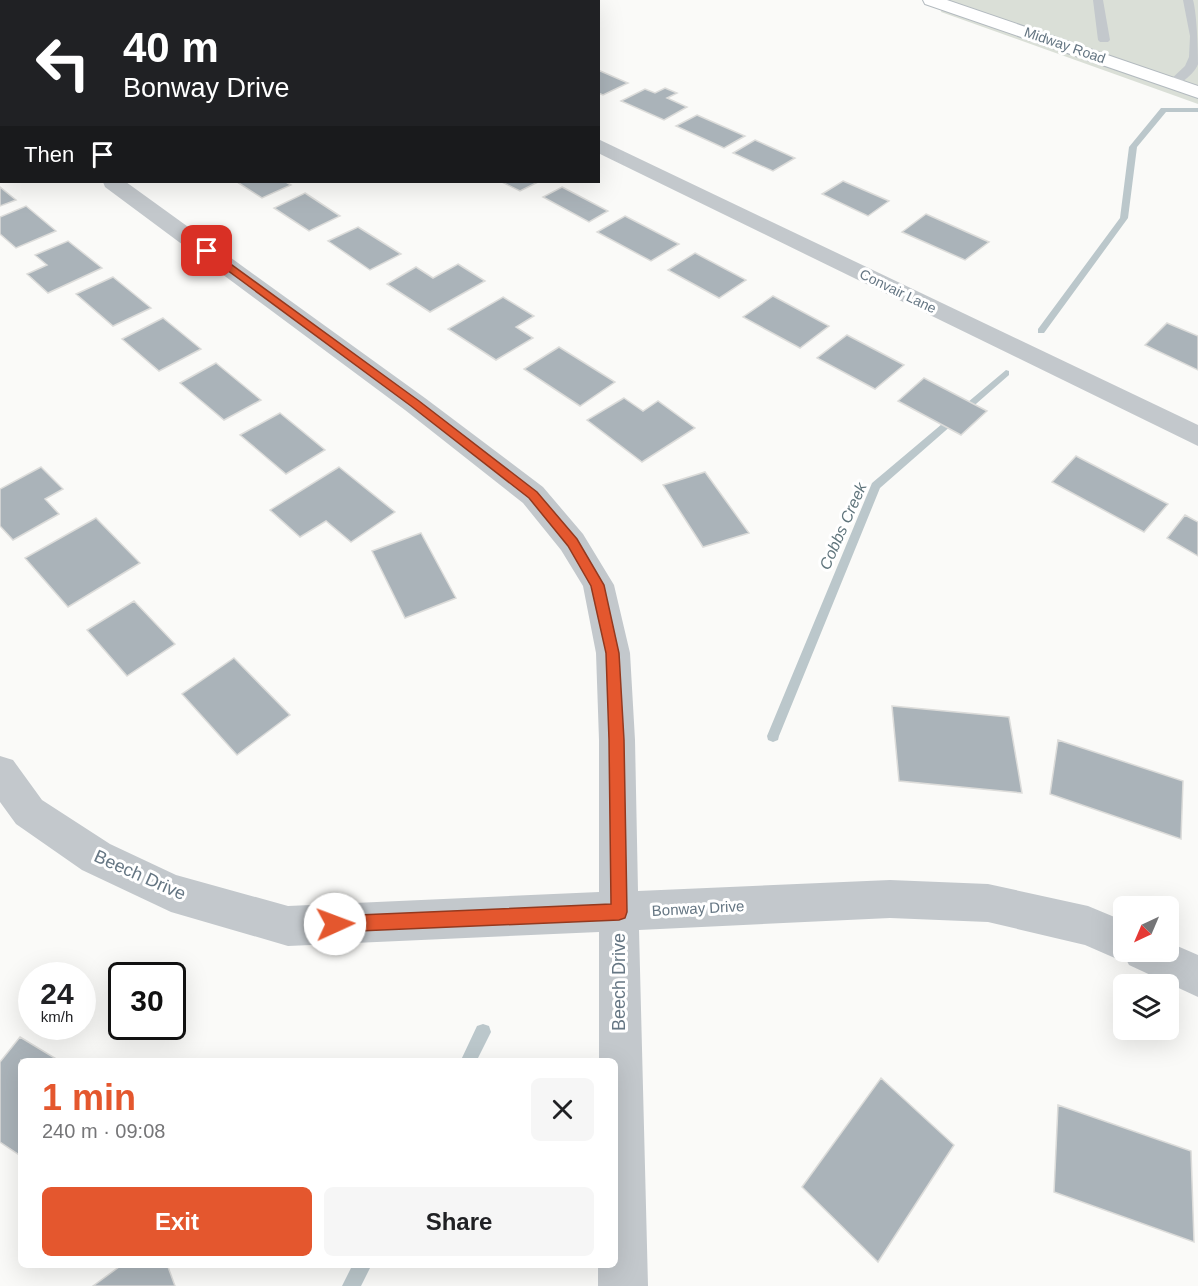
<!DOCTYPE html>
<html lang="en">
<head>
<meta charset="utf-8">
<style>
	:root { --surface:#fff; --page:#f6f6f6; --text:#202124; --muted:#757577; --accent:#e4572e }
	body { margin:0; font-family:Arial,sans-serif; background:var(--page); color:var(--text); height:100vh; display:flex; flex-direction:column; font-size:22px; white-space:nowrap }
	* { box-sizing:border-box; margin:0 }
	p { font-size:20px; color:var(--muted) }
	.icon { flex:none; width:33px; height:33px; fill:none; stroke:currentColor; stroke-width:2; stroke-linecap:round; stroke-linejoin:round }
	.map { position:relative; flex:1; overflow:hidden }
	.drawer { position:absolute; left:18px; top:1058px; width:600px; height:210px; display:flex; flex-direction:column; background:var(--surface); border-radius:9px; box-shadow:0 6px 24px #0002 }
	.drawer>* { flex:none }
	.hud { position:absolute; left:0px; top:0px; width:600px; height:183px; box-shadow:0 6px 24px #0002; background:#202124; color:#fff; overflow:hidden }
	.needle { width:39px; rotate:224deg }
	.controls { position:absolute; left:1113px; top:896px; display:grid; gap:12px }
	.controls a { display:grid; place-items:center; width:66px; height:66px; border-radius:9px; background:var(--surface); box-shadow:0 6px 24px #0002; font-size:30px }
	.speed { position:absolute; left:18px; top:962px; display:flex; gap:12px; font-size:30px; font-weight:700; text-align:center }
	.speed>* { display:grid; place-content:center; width:78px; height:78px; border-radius:50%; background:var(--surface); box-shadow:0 6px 24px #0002; line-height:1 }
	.speed small { font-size:15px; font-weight:400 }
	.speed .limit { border:3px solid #111; border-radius:9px; background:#fff; color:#111 }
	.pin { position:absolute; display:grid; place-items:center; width:51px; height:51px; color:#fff; margin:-26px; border-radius:12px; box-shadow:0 3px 9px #0006 }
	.me { position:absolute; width:66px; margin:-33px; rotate:88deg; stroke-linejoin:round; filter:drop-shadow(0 0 4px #0008) }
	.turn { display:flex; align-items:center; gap:21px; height:126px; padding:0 24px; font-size:27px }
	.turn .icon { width:78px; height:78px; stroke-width:2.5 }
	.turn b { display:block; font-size:42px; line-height:51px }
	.then { display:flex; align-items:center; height:57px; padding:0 24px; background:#0003; gap:12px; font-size:22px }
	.round { display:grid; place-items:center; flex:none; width:63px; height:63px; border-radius:9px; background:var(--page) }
	.head { display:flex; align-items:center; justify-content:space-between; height:102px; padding:0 24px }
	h1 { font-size:36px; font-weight:700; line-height:45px; color:var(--accent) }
	.primary-button { display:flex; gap:12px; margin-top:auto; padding:12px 24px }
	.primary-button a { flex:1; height:69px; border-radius:9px; background:var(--accent); color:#fff; font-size:24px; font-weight:700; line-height:69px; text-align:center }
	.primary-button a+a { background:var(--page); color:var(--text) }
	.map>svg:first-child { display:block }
	.green { fill:#dadfd7 }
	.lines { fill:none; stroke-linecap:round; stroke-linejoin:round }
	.stream { fill:#bbc7cb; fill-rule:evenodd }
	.building { fill:#aab3b9; stroke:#dcdcda; stroke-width:1.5 }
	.secondary-casing { stroke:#b3babf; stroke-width:2 }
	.lane { fill:#c3c8cc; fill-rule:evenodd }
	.street { fill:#c3c8cc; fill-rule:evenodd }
	.secondary { fill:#fff; fill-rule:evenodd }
	.route { fill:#e4572e; stroke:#94391e; stroke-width:1.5 }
	.labels { text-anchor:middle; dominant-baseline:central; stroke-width:6; stroke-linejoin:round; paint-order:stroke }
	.far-street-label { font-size:14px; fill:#657683; stroke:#fff }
	.street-label { font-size:15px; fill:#657683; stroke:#fff }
	.water-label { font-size:16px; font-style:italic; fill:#60757c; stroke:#fff }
	.near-street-label { font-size:18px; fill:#657683; stroke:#fff }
</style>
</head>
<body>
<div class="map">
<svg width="1198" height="1286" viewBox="0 0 1198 1286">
	<rect width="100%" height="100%" fill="#fafaf8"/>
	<path class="green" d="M944 0H1198V104L941 12Z"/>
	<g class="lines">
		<path class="stream" d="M1161 108H1198V112H1166L1137 147 1128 218 1044 333H1038V329L1120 218 1129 147Z
			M1006 370 1009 371V375L880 488 779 736 778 740 773 742 768 740 767 736 872 483Z
			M483 1024 489 1026 491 1032 477 1060H461L477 1026Z
			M353 1264H372L361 1286H342Z"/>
	</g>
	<path class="building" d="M598 70 628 83 603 95 598 93Z
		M665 88 677 93 667 98 687 107 664 120 621 101 645 89 655 93Z
		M697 115 745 136 724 148 676 126Z
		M755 140 795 158 773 171 733 153Z
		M843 181 889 201 868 216 822 194Z
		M237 182H286L291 185 262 198Z
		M502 182H538L520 191Z
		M0 187 16 200 0 206Z
		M562 187 608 211 589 222 543 197Z
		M305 193 340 216 309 231 274 208Z
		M26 206 56 231 16 248 0 234V217Z
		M926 214 989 242 965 260 902 232Z
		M625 216 679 244 651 261 597 232Z
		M358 227 401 254 370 270 328 241Z
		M68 241 102 268 48 293 27 274 47 265 35 255Z
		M695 253 746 280 719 298 668 270Z
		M458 264 485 281 430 312 387 284 416 267 433 278Z
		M113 277 151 308 113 326 76 294Z
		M773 296 829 326 800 348 743 317Z
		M503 297 534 316 516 327 533 338 496 360 448 329Z
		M163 318 201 349 159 371 122 339Z
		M1167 323 1198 336V370L1145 345Z
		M847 335 904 365 875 389 817 358Z
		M559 347 615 382 580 406 524 369Z
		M216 363 261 400 224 420 180 383Z
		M924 378 987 411 961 435 898 401Z
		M624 398 643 411 658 401 695 428 642 462 587 420Z
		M280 413 325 450 286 474 240 435Z
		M1076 456 1168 504 1144 532 1052 482Z
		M41 467 63 489 45 499 59 514 13 540 0 526V489Z
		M339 467 395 512 351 542 326 521 300 537 270 510Z
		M705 472 749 533 703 547 663 485Z
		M1185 515 1198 522V556L1167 538Z
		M96 518 140 563 68 607 25 558Z
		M421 533 456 598 405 618 372 551Z
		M134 601 175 644 127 676 87 630Z
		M234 658 290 715 237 755 182 694Z
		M892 706 1009 717 1022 793 899 781Z
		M1058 740 1183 781 1181 839 1050 794Z
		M20 1037 58 1060H21V1156L0 1142V1062Z
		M881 1078 954 1145 878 1262 802 1187Z
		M1058 1105 1191 1151 1194 1242 1054 1192Z
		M123 1264H167L175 1286H93Z"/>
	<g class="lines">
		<g class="secondary-casing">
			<path id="secondary" d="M923 0H947L1198 86V98L925 4Z"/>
		</g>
		<path class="lane" d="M1093 0H1103L1110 40 1108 42H1100L1098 40Z
			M1183 0H1193C1197 14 1198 50 1198 64 1195 73 1181 84 1173 87L1167 83 1185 66 1189 57 1190 36Z"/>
		<path class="street" d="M291 0H309L310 2H292Z
			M0 93 2 94V106L0 105Z
			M598 139 1198 425V446L598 153Z
			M103 182H126L425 398 543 487 583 534 614 585 630 653 635 740 638 891 890 880 988 884 1088 906 1124 921V951H1168V942L1198 955V997L1129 965 1127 961 1124 962 1085 945 988 922 890 918 639 930 648 1286H598V1264H615V1060H599V932L288 946 171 912 82 870 16 824 0 802V756L13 760 42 800 110 844 176 875 288 906 599 892V740L596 653 583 586 561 550 523 503 405 410 105 187Z"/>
		<use href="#secondary" class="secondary"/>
	</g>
	<path class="route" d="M204 249H210L419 401 537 492 577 539 604 585 619 653 624 740 627 912 625 918 619 920 335 932 329 930 327 924 329 918 335 916 611 904 609 740 606 653 591 586 568 546 529 498 411 406 204 253Z"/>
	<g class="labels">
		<g class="far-street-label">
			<text transform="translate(1065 45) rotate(19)">Midway Road</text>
			<text transform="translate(898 291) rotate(26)">Convair Lane</text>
		</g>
		<g class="street-label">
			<text transform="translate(698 908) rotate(-3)">Bonway Drive</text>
		</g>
		<g class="water-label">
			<text transform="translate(843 526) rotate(-66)">Cobbs Creek</text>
		</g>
		<g class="near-street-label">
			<text transform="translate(140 875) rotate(24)">Beech Drive</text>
			<text transform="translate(619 982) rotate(-90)">Beech Drive</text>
		</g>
	</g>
</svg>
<div class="controls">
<a><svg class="needle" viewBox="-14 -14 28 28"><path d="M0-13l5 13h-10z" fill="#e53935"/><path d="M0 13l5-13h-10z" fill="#757577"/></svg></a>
<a><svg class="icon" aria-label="layers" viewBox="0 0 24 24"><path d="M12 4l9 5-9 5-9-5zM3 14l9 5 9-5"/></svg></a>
</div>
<div class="speed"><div>24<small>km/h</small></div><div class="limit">30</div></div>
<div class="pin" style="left:207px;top:251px;background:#d93025"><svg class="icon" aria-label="arrive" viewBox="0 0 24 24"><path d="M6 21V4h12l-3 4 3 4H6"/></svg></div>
<svg class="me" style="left:335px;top:924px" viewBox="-20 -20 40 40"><circle r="19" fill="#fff"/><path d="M0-13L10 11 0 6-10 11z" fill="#e4572e"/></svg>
<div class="hud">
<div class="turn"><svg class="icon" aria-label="left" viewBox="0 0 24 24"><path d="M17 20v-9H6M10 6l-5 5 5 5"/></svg><div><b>40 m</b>Bonway Drive</div></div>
<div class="then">Then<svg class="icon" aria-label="arrive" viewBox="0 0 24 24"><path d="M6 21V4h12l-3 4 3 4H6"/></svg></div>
</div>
<section class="drawer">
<div class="head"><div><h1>1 min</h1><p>240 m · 09:08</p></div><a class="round"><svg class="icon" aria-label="close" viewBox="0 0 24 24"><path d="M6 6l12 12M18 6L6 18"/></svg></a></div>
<div class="primary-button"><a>Exit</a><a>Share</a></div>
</section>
</div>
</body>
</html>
